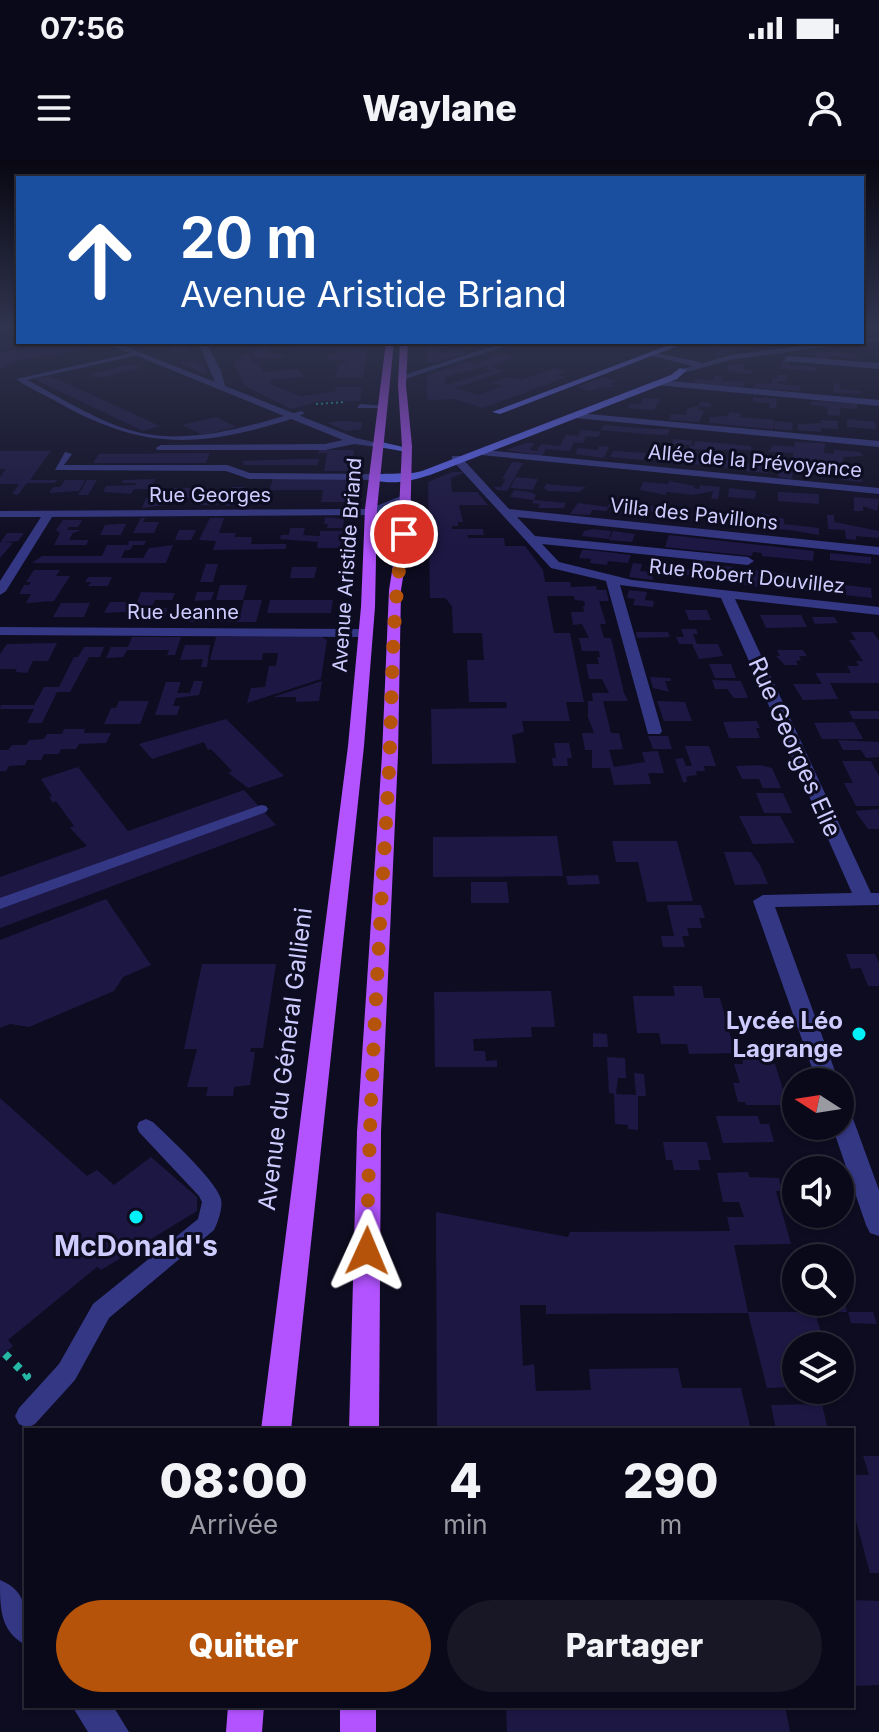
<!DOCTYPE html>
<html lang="fr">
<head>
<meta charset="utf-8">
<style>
	:root { --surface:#0a0919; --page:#181726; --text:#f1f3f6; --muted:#999aa2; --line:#2a2a38; --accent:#b45309 }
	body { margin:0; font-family:Inter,sans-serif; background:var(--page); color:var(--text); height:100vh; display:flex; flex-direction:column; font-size:30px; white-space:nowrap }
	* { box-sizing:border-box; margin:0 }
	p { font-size:26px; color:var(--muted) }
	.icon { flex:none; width:44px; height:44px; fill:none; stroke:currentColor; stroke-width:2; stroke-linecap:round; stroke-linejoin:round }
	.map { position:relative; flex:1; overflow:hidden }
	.panel { position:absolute; left:24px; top:1268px; width:830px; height:280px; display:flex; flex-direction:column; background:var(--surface); border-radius:0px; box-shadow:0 2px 6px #0004,0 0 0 2px var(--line) }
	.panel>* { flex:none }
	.top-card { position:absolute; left:16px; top:16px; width:848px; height:168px; border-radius:0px; box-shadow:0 2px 6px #0004,0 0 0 2px var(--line); background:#1a4fa0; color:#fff; overflow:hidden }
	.needle { width:52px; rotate:282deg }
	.tools { position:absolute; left:782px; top:908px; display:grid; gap:16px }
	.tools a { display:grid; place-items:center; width:72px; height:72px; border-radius:50%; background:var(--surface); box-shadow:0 2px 6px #0004,0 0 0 2px var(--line); font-size:40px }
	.pin { position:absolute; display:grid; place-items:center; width:68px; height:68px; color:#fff; margin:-34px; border:4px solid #fff; border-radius:50%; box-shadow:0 2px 8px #0007 }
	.me { position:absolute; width:88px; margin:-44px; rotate:1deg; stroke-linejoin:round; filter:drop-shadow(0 0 6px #0008) }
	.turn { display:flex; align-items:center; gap:28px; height:168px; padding:0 32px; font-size:36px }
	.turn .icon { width:104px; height:104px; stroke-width:2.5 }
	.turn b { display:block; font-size:56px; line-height:68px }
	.eta { display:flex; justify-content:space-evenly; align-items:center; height:136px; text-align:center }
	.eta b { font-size:48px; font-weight:800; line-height:56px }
	.button { display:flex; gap:16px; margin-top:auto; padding:16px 32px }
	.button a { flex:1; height:92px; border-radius:48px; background:var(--accent); color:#fff; font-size:32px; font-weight:800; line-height:92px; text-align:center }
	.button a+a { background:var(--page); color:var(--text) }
	.status { display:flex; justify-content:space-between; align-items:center; height:56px; padding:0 40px; background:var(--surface); direction:ltr }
	.status svg { height:22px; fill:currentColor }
	header { display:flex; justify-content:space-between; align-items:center; height:104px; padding:0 32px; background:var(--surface); font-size:36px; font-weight:800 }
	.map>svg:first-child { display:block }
	.building { fill:#1d1743; fill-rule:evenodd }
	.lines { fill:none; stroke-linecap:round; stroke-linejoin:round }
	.path-far1 { stroke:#27b8a5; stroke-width:2; stroke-dasharray:2 3; stroke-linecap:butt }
	.path { stroke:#27b8a5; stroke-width:8; stroke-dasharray:6 9; stroke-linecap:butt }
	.service { fill:#343783; fill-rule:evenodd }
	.pedestrian { fill:#343783; fill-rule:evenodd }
	.minor { fill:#343783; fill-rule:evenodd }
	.tertiary { fill:#343783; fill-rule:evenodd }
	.secondary { fill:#636bff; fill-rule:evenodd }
	.primary { fill:#b253ff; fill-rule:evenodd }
	.route { stroke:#b45309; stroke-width:14; stroke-dasharray:0 25.2 }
	.poi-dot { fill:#00f1f7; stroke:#0e0c21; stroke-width:3 }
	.labels { text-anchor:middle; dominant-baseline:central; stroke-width:6; stroke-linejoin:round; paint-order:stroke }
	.far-street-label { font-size:20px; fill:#ceccff; stroke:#0e0c21 }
	.street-label { font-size:24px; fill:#ceccff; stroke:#0e0c21 }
	.poi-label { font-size:24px; font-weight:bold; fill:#ceccff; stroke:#0e0c21; text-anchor:end }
	.near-poi-label { font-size:28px; font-weight:bold; fill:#ceccff; stroke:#0e0c21 }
</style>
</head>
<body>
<div class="status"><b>07:56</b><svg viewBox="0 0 49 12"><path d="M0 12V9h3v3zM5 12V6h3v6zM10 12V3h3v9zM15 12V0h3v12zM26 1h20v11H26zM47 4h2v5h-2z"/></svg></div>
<header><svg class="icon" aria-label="menu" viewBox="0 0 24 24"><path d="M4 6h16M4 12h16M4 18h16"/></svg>Waylane<svg class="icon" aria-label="person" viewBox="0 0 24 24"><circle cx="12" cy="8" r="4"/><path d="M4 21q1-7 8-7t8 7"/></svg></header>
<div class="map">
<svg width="879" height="1572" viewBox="0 0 879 1572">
	<rect width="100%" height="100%" fill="#0e0c21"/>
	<path class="building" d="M53 182H77L72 186 84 190 18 200 0 209V193Z
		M169 182H185L188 188H181L190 193 173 191 168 187H173Z
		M298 182H334L332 188 294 189Z
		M358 182H368L363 218H334L340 203H345L346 200H326L328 195H337V187L358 186Z
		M427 182H447L448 188H439L440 195 455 189 468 193 436 203 427 202Z
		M725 182H753L718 196 711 194 721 191 709 188Z
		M268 186V194L283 195 281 199 254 198 256 187Z
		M836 191 854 196V199L832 196 828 197V200L818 199 815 195 801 194Z
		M502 194 514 197 490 207 505 211 455 228 479 235 503 226 490 223 507 217 521 220 554 209 566 212 556 215 566 217 483 248 454 239 427 240V215L469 201 477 204ZM486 206 489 207 483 209 492 211 445 225V217Z
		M240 195H249L252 203H257L264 212 298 209 304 217 269 220 272 225 301 236 335 232 336 227H362L360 241H321L291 249 245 226 233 202 243 199Z
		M195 201 197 204 202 203 207 212 201 213 194 208 183 206 191 204 181 205 179 202Z
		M781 201H789V205L816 207V211L781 209Z
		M133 204 142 208 98 218 89 214Z
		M739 204H743V209L752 210 751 214 727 211 728 205Z
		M777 215H787V221H778V224L800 226V231L754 228 755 223 772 224V218L777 219Z
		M50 216 79 229 160 266 143 271 34 219Z
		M714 216 723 217 722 221 745 222 744 227 694 224 695 219 714 220Z
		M604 217 617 221 609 224 615 226 608 228 602 227 591 231 577 227Z
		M833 223 839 224 841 230 862 231V234L834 233Z
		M753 237 777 239 776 248H769L770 243 753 242Z
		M643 238 660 239 654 250 628 248 630 244H641Z
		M811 241 857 244V249L840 248V256L828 255 827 247 811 245Z
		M700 242 711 243 710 247 699 246 698 249 704 251 699 262 669 260 671 254 686 255 688 248 699 246Z
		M729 252 741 253 740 257 774 260 773 269 709 263 710 257 728 256Z
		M216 257 236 267 203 275 182 265Z
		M847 259 875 262 876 269 847 267Z
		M821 260 838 261V269L821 268V272L797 270 798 264 821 263Z
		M341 261 362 262 361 269 346 271 327 263Z
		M775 261 793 263 792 270 774 269Z
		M604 265 653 269H670L667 275H658L601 270Z
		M581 270 601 272 598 277 586 276 583 283 574 282 570 291 546 289 542 296 506 290 526 283H534L530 290 537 291 541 284 560 286 566 275 578 276Z
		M673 279 692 281 691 285 694 286 695 281 751 286V290L690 289 691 285 672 284Z
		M795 282 825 283 824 293 834 294V290L860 292 863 296 843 297V305L791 301 794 293 768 292 774 285 794 287Z
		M599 286 609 287 604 298 575 294 578 288 598 290Z
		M319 290H354L351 311H324L327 293H318Z
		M0 291H51L30 320H57L55 323H27L18 335 12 334 19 324H0V317L6 309H0Z
		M613 291 646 293 643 300 610 297Z
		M210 293 206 303H93L99 294Z
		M660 295 682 297 680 304 657 302Z
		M696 297 716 299 741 301 740 309 714 306 694 304Z
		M300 299H319L318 305H244L243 301Z
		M512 302 523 303 507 331 497 330 494 327H501L506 319H502Z
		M748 303 769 304 768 313 746 311Z
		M779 307 793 308 792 319 778 317Z
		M843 310 862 314V322L842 320 838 314H843Z
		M452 312H466L451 318 452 332H477L488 345H459L463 362H458V366H452V369H483L484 375H467L468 378H504L505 386H525L543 410 545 422H570L571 427 596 426 597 430H606L609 441H599L606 464H600L604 478H611L624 533 628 541H603L611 573H619L623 589 609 590 614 607 645 602 642 592 658 591 664 613H648L651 624 614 625 610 608H592V590H585L582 573H594L588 557V541H593L592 533H609L602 519H589L586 504H599L597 497H600L599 491H582L579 478H589L582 464 573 465 571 452H584L583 446H585L584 441 575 440 574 436H547L554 473H570L584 542H566L570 561H522L524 572 512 575 516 603 432 604 431 549 507 548 506 542H469L467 500H484L482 473H453L452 446 445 438H430L428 322Z
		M516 317 538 319 533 330 510 328Z
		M155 319 150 329H134L131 334 103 332 106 326 135 325 137 323H122L123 320Z
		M273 319H350L346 342H321L323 330H269Z
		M65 320H85L79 331 49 333 53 327H60Z
		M87 320H97L88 335H78Z
		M669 321 695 326 694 328 699 329 700 325 720 327 718 339 711 338 713 331 693 335 666 332V335L640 330 643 322 668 324Z
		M546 324 568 326 586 327 579 332 547 331 544 328Z
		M232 327H244L238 345 226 346 229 338 223 335 230 332Z
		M172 328H206L203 334H222L218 345H199L202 338H176L178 334H170Z
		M729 328 756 331 755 339 728 337Z
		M514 330 531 332 536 335 534 340 566 343 564 348H538L540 344 532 343 534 340 510 337Z
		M778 332 819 334V344L778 341Z
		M854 337 879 339 877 351 863 346V351H854Z
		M146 338H168L165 345 142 348Z
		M619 341 656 347 655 352 637 350V353L645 354 644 359 611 352 612 347H608L607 351 592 350 590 355 570 354 578 343 608 347 609 344 617 345Z
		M662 350 674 351 673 353 690 355 688 360 659 357Z
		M762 353 784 359V364L819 368V375L790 370 711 365 715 356 749 362 750 357 762 358Z
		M827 355H834V362L879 371V378L856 376V380L846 379 845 370 828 369Z
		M325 357 344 359 343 368H327L328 364H324Z
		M141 358H145L143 362H159L154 373H133Z
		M210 358H224L219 373H236L234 377H252L251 384H286V389L213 390 216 381 199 380Z
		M63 360H82L78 367H69L67 370H81L73 373 69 380H89L86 385H54L60 373 56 370Z
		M118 364H126L121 375H100L105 365Z
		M290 368H305L303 375 320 376V371H342L340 388H317L318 382 280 379 281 375H289Z
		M593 369 611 371 609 379 582 376 584 371Z
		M179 370H196L191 380H175Z
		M613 371 635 374 632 382 609 380Z
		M7 373H24L18 381 4 382 13 383 0 398V383Z
		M669 375 814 391 813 401 762 396V393L753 392 752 396 665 387Z
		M129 381H146L144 385H133L130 390H125L121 398H143L149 388 173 385 166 403H32L42 396H102L107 385H128Z
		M582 390H590L631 395 628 403 608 401 607 405 590 403 591 399 579 398Z
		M830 393 871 397V404L830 400Z
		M700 398 706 399 705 404 733 407 732 414 753 416V410L792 414V420L807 421V431L780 428V418L760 416 759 427 726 422 727 413 700 410 699 416 656 413V407L697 410Z
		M633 403 642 404 640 411 652 412 653 420 629 417Z
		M206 404H218L213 422H200Z
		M292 407H317L314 418H290Z
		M34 410H60L56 416H70L54 441 26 443 31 434H19L24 425H29L31 422H26Z
		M88 417H112L108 426H88L91 422H85Z
		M220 425H247L243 440H216Z
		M845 425 871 428 872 438 846 435Z
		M629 430 647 432 645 440 654 441 653 447 633 445 635 439 627 438Z
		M141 432 175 433 172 440H155L152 446 144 448H167L165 458H140L143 451 104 453 110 442H137Z
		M197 432H214L211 440 194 441Z
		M244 440H262L256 462H186L190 452H241Z
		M270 440H333L331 453H267Z
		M61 443H90L84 457H53Z
		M685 450H707L711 460H689Z
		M760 455H801L807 467 766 468Z
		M812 457H834L838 463 815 464Z
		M681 469H696L698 474H693L697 484H718L723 496 699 499 692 484H679L676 477H684Z
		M636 472H668L670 477 637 478Z
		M851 472H873L879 481V523H830L838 539 803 540 793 524H822L815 513H851L847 506H859L856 501H863L849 480H856Z
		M320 476 327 480 321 519 247 543 251 528 265 527 269 506H276L278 493H263L262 500H210L216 477Z
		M132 477H181L175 495H167L169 490H127L123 497 106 498 111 487H128Z
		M57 483 48 501H33L27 513 15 512 17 509H0V494L7 484Z
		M185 485H210L207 507H201L203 499 180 500Z
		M84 487H104L100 497H89L70 532H57L42 563H27L34 549H0L1 545H34L44 527H59L74 497H78Z
		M777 490H803L807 496H799L801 500 796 501 798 505H785L776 496H780Z
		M709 504H731L736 518H715Z
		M650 517 670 518 671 521H665L669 532 653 528Z
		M712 520 741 521 748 538H734L727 529H715Z
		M194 521H203L199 535 176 538 173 546H180L177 555H155L166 522H181L177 533H190L189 535Z
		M322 521 319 541 296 542V537H273Z
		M119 541H149L140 564H104L111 548H116Z
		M657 541 685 542 692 561H664Z
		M849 551H879V559H853Z
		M226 559 284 616 248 628 228 613 232 611 211 589 208 590 204 582 152 599 139 584Z
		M753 561H757L760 568H756L760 578H729L723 562Z
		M854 562 863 579H822L814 563Z
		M64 569H85L84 573H111L106 583 79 584 76 589H61L59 594H44L41 600H27L25 605 9 606 6 611H0V590H8L12 585H26L29 580 44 579 47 574H62Z
		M648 576H668L672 589H653Z
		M838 580 879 582V597L866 598 861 590H843Z
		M554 583H569L572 598H567L568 606H553L552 598H556Z
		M685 586H709L716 606H704L705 611H696L697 615 689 616 686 617 687 622H683L675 599 683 598 686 606H692Z
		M842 601H871L879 616V646H856L844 623H853Z
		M760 605 772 608 781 628H763L759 619H742L736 606Z
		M78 607 128 671 244 630 276 665 0 768V717L87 686 70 668 74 666 56 641 53 643 49 637 52 636 41 619Z
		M756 633H783L792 653H764Z
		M879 649V669H868L855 651Z
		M739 656H780L795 683 753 684Z
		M557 676 563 716 433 717V677Z
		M612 681H677L693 741 647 742 638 702H616Z
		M724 692H751L760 705 768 724 735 725Z
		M598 715 600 724 568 725 566 716Z
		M471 722H507L509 743H471Z
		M106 739 151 805 123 817 114 831 29 867 10 864 0 868V780Z
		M667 745H701L705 758H699L702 768H687L689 776H682L685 787H663L661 776H674Z
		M846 794H875L879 803V826H868L861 808 851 809Z
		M202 804H276L263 888H251L250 892H255L250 925 234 927 233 936H206L208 927H187L197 889H184Z
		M673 826H702L704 838H720L735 893 689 894 687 884H661L659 873H637L633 836H675Z
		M551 831 555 867H531L532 877 473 879 474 891H485L486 901 497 900V907H435L434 832Z
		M593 873 607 874 608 887H593Z
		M607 897 625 898 626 918H618L616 934 636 935 634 913 644 914 646 936H638V970L628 969V965L615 964 614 934 609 933Z
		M742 899H760L762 904H775L788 945H746L745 942H738L733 923H740L734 904H743Z
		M0 938 87 1016 97 1010 114 1025 151 997 197 1037V1051L143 1084 149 1093 137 1100 131 1092 101 1110 97 1107 8 1180 13 1186 0 1198Z
		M716 956H758L760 964H769L774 982 723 983Z
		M663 982H707L711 1000H698L700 1010H674L672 1000H666Z
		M748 1012 749 1017 779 1018 782 1031H776L791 1084 734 1085 748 1152H808L805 1142H840L841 1130 847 1152H815L825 1186H796V1227L767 1228 748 1153 546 1154V1145H520L523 1206 534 1204 536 1231 591 1230 589 1209 678 1208 682 1228H741L751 1270H437L436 1052 568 1077 570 1072 730 1071 727 1057H744L739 1042H723L717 1013Z
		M785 1103H796V1121H789Z
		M848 1152H873L877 1164 851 1163Z
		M822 1244 828 1270H776L771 1245Z
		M863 1296H879V1413H870L852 1346V1315H869Z
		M852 1440 879 1441V1525L852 1526Z
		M506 1546H785L790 1572H507Z"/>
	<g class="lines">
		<path class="path-far1" d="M316 244 346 242"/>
		<path class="path" d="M5 1194 27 1216 24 1218"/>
		<path class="service" d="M137 192 139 195 27 220C58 236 87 255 120 267 181 289 242 268 301 251L305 253C290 261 270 265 253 270 177 289 127 281 59 243 45 235 29 228 16 219Z
			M360 244 386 246 382 248H357Z
			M65 292 72 294 64 305H227L250 313 374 314 378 317 374 320 249 319 226 311 55 310Z
			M261 645 266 646 268 649 266 652 0 749V738Z
			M146 959 153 962C170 979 214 1018 221 1039 223 1048 218 1062 214 1070L109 1158 75 1220 35 1264 27 1268 19 1264 15 1256 19 1248 59 1204 93 1144 198 1059 202 1042 199 1036 139 972 137 967 139 962Z"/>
		<path class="pedestrian" d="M649 192 701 202 705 205 701 208 652 196Z"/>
		<path class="minor" d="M879 177V181L859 182 862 179Z
			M103 182H114L215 222 198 182H206L221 211 225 226 356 278 382 284 377 287 354 284 325 290H157L156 288 161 285 325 284 343 280Z
			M506 182H518L405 219 398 217Z
			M835 182H858L730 200 683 213 679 210 730 195Z
			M787 196 879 203V209L784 201Z
			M659 220 879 240V246L656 225Z
			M578 253 879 281V287L575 258Z
			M485 290 879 328V334L481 295 480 293Z
			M452 296H460L509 349 879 387V395L517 357 535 376 748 397 754 401 748 405 542 384 559 402 632 420 879 447V455L735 439 871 733H879V745L775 747 839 922H817L753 741 763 735 852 733 721 438 620 425 662 571 660 574H648L606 421 551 408 452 300Z
			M401 336 411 338 371 355 52 357 6 431 0 435V421L41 357H0V351L369 349Z
			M0 467 365 469 372 473 365 477 0 475Z
			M840 947 848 949 852 956 879 1030V1076L870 1073 866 1065 832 966H840Z"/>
		<path class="tertiary" d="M0 1420C30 1432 26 1456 26 1485 0 1472 0 1448 0 1420Z
			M72 1546H113L129 1572H88Z"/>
		<path class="secondary" d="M677 182H688L500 254 492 252Z
			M680 208 687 210 677 219 430 315C411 321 386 327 369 317 379 311 406 316 422 311L671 215Z
			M377 281 412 289 407 292 373 286 372 284Z"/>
		<path class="primary" d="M386 182H394L377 349 375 447 364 586 291 1270H261L348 586 361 447 365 349Z
			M400 182H408L406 225 412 286 410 374 401 430 398 595 381 972 379 1270H349L357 972 382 595 389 430 398 374 402 286 398 225Z
			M228 1546H264L262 1572H226Z
			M340 1546H376V1572H340Z"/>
	</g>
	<linearGradient id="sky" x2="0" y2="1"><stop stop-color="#080712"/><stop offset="0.43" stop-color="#30344e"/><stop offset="1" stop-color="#30344e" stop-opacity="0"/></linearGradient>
	<rect width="879" height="388" fill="url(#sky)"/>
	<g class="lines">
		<path class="route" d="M367 1091C369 937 379 783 388 629 393 544 390 459 404 374"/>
	</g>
	<g class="poi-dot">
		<circle cx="859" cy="874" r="8"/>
		<circle cx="136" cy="1057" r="8"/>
	</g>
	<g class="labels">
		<g class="far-street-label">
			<text transform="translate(755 301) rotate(5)">Allée de la Prévoyance</text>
			<text x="210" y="335">Rue Georges</text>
			<text transform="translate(694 354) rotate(6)">Villa des Pavillons</text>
			<text transform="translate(347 405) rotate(-86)">Avenue Aristide Briand</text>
			<text transform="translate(747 416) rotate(6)">Rue Robert Douvillez</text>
			<text x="183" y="452">Rue Jeanne</text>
		</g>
		<g class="street-label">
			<text transform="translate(795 587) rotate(66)">Rue Georges Elie</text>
			<text transform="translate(285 899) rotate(-83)">Avenue du Général Gallieni</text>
		</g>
		<g class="poi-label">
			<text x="843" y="860">Lycée Léo<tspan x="843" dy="28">Lagrange</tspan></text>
		</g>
		<g class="near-poi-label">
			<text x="136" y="1086">McDonald's</text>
		</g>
	</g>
</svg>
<div class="tools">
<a><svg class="needle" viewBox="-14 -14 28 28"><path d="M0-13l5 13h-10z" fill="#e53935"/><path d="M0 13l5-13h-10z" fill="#999aa2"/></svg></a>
<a><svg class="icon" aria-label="sound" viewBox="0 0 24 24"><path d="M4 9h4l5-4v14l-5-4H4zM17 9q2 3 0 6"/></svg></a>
<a><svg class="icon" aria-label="search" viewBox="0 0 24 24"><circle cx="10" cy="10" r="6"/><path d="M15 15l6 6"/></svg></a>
<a><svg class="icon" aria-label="layers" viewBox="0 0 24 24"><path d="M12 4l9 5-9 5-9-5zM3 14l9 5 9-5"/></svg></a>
</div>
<div class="pin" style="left:404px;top:374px;background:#d93025"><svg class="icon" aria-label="arrive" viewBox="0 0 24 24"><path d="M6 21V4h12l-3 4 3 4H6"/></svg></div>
<svg class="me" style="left:367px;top:1091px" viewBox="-20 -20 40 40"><path d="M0-17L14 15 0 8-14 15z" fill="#b45309" stroke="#fff" stroke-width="4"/></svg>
<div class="top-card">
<div class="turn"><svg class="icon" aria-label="ahead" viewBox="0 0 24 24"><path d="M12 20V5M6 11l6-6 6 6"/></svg><div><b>20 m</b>Avenue Aristide Briand</div></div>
</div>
<section class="panel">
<div class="eta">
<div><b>08:00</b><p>Arrivée</p></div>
<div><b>4</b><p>min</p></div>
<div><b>290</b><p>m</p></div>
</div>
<div class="button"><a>Quitter</a><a>Partager</a></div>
</section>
</div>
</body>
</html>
